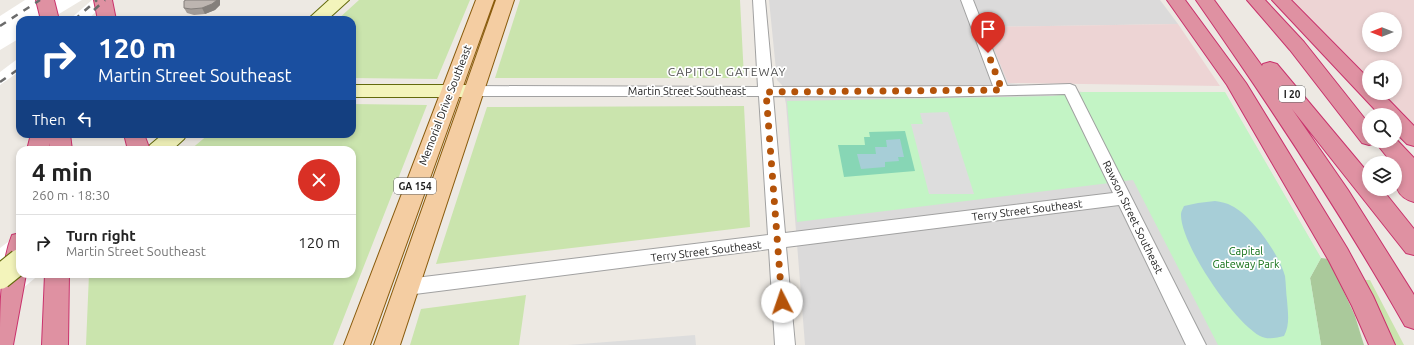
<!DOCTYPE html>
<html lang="en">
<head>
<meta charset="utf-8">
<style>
	:root { --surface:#fff; --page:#f6f6f6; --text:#222; --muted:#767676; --line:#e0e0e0 }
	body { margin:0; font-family:Ubuntu,sans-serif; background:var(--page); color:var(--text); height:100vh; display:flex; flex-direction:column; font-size:15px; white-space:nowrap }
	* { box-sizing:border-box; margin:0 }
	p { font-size:13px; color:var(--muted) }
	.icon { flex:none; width:22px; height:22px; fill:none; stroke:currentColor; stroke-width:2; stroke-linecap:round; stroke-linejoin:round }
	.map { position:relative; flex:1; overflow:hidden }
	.sheet { position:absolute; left:16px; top:146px; width:340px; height:132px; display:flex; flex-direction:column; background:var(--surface); border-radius:12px; box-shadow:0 2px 6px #0003 }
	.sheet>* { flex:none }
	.hud { position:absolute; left:16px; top:16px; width:340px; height:122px; border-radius:12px; box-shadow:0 2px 6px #0003; background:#1a4fa0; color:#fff; overflow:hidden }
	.needle { width:26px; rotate:270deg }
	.controls { position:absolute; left:1362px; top:12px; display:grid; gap:8px }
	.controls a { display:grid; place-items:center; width:40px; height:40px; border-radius:50%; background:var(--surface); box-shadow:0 2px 6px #0003; font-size:20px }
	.pin { position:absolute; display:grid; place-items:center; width:34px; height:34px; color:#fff; margin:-41px -17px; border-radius:50% 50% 50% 0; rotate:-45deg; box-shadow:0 0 4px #0007 }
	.pin .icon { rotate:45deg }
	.me { position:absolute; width:44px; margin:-22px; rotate:356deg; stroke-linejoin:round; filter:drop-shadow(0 0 3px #0008) }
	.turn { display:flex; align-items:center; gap:14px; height:84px; padding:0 16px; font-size:18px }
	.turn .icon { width:52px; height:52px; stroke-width:2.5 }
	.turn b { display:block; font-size:28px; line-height:34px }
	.then { display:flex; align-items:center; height:38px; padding:0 16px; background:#0003; gap:8px; font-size:15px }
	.round { display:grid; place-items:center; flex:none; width:42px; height:42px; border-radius:21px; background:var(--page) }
	.summary { display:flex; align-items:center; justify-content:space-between; height:68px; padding:0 16px }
	h1 { font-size:24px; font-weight:700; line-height:30px }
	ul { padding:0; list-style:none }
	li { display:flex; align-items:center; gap:12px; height:56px; padding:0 16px; border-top:1px solid var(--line) }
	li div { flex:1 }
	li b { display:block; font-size:15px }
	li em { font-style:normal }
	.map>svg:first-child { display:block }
	.residential { fill:#dbdada }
	.commercial { fill:#edd4d4; fill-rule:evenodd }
	.grass { fill:#cae4ad }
	.forest { fill:#aac99b }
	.park { fill:#c3f4c5 }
	.pitch { fill:#87d6b5 }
	.parking { fill:#ddd }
	.water { fill:#a7ced7 }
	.pier { fill:#fff }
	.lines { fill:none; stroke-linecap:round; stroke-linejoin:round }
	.street-casing { stroke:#a1a1a1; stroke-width:2 }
	.secondary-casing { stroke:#636a0d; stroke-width:2 }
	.primary-casing { stroke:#895b0c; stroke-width:2 }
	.highway-casing { stroke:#c9326c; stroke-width:2 }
	.street { fill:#fff; fill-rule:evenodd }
	.secondary { fill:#f3f4bb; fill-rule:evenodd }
	.primary { fill:#f4cda2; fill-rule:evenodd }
	.highway { fill:#df91a2; fill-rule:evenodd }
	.rail { stroke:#6b6b6b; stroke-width:2.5; stroke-dasharray:7 7; stroke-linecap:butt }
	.secondary-bridge-casing { stroke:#636a0d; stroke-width:26; stroke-linecap:butt }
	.secondary-bridge { stroke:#f3f4bb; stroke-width:24 }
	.wall { fill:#a39c97 }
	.shaded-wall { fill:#847f7b }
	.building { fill:#bdb5b0; stroke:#847f7b }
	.route { stroke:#b45309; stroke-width:7; stroke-dasharray:0 12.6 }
	.labels { text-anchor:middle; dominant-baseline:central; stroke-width:3.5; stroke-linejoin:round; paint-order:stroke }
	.shield { fill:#fff; stroke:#616161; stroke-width:1 }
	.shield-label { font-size:10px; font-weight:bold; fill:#1d1d1d }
	.street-label { font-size:11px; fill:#1d1d1d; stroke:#fff }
	.park-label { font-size:11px; fill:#147118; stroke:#fff }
	.neighbourhood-label { font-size:12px; letter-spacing:1px; fill:#505050; stroke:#fff }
</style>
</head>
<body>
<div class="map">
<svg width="1414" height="345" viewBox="0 0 1414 345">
	<rect width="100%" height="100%" fill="#ede9e3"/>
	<path class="residential" d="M769 0H1160L1178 24 985 27 1008 83 1083 92 1225 93 1321 258 1310 278 1321 345H805L786 104 782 85 777 80Z"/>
	<path class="commercial" d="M1286 0H1414V134L1375 93H1395V67H1369V87ZM1369 19H1395V45H1369Z
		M1178 24 1220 86 1008 83 985 27Z"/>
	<path class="grass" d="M359 0H470L437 79 352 78V20H337Z
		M520 0H740L744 78H495Z
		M352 104 427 105 333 345H86L89 274H352V150H190L209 134H352Z
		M744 106 750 227 436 264 487 107Z
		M1363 280H1370L1404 345H1394Z
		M526 295 519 345H410L421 309Z"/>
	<path class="forest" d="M1321 258 1329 259 1355 316 1364 345H1321L1310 278Z"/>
	<path class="park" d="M1083 92H1225L1321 258 1310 278 1321 345H1218L1133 180 797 222 787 101 1053 96Z"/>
	<path class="pitch" d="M905 131 915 171 844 177 838 145H865L864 137H870L869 132Z"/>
	<path class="parking" d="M948 112 974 194H929L911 124H923L920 113Z
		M695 335 696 345H568L645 339Z"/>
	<path class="water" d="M900 139 904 157H898L899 161 885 162V167L861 169 857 154H876L875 147H887L886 140Z
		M1215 201C1221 202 1227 203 1232 206 1252 216 1279 254 1285 276 1286 284 1286 293 1287 300 1288 313 1290 325 1284 336 1277 338 1267 340 1260 336 1234 322 1180 244 1181 214 1181 211 1183 209 1184 206L1198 203Z"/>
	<path class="pier" d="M25 0H82L49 20H20V38L0 50V16Z
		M92 0H109L87 20H69Z
		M20 57V71L0 85V72Z
		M20 233V274H40L0 307V248Z"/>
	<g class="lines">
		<g class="street-casing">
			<path id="street" d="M753 0H765L773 87 993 86 961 0H973L1007 86 1070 84 1075 86 1206 345H1186L1119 205 786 247 795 345H775L769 249 407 295 401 292 398 287 401 282 407 279 768 235 759 96H473L468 94 466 91 468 88 473 86 758 87ZM1065 94 1113 193 785 233 773 96 922 97Z"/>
		</g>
		<g class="secondary-casing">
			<path id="secondary" d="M329 0H349L327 20H307Z
				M352 85H473L480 86 483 91 480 96 473 97H352Z
				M163 134H187L184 139 172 150H147L150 145Z"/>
		</g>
		<g class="primary-casing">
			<path id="primary" d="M476 0H494L370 345H344Z
				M496 0H514L400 345H374Z"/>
		</g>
		<g class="highway-casing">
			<path id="highway" d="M36 0H54L59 20H41Z
				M94 0H112L116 20H98Z
				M1167 0H1185L1246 83 1347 248 1373 296 1395 345H1369L1352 306 1329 261 1227 85Z
				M1196 0H1214L1262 66 1263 64 1270 62 1277 64 1369 174V189H1382L1414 229V255L1406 253 1292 109 1348 190 1414 295V329L1405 326C1341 213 1270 106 1196 0Z
				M1247 0H1265L1304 42 1369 124V141H1395V138L1414 158V202C1393 196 1395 181 1395 163H1392L1376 143 1369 145 1362 143 1290 50Z
				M1272 0H1291L1369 79V93H1382L1414 126V146L1407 144 1395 132V115H1380Z
				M31 134H70L72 150H50V143L49 150H27Z
				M124 134H144L150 150H128Z
				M20 233V274H26L13 345H0C0 312 0 265 12 235Z
				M45 274H69L68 345H42Z"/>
		</g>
		<use href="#street" class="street"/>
		<use href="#secondary" class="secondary"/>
		<use href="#primary" class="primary"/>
		<use href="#highway" class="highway"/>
		<path class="rail" d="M94 10 105 0
			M74 20 97 0
			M0 26 40 0
			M0 82 20 68"/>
		<g class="secondary-bridge-casing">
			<path id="secondary-bridge" d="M0 277 20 261"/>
		</g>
		<use href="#secondary-bridge" class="secondary-bridge"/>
	</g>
	<path class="wall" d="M220 0V5L215 10 205 14 194 15 187 13 184 8Z"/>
	<path class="shaded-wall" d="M217 0H220V5L215 10 205 14 202 8Z"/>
	<path class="building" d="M186 0H217L212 4 202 8 191 9 184 8V1Z"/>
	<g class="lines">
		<path class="route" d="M782 302 766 92 1002 90 988 53"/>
	</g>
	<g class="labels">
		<g class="shield">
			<rect x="1279" y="86" width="26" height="16" rx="3"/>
			<rect x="394" y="178" width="42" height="16" rx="3"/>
		</g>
		<g class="shield-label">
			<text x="1292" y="94">I 20</text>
			<text x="415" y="186">GA 154</text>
		</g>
		<g class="street-label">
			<text x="687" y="91">Martin Street Southeast</text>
			<text transform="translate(445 105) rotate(-69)">Memorial Drive Southeast</text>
			<text transform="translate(1027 210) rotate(-7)">Terry Street Southeast</text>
			<text transform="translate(1133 217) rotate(64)">Rawson Street Southeast</text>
			<text transform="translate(706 251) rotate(-7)">Terry Street Southeast</text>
		</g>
		<g class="park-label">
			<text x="1246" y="251">Capital<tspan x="1246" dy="13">Gateway Park</tspan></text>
		</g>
		<g class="neighbourhood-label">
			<text x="727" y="71">CAPITOL GATEWAY</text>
		</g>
	</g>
</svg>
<div class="controls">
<a><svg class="needle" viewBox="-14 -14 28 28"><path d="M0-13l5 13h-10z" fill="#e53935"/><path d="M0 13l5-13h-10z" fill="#767676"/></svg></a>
<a><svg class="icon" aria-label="sound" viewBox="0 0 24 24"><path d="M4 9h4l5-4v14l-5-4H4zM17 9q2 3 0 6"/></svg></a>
<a><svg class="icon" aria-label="search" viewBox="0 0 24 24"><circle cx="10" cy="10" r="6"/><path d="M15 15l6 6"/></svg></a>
<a><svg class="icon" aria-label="layers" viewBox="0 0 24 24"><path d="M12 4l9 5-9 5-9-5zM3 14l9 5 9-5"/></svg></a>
</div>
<div class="pin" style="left:988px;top:53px;background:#d93025"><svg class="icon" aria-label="arrive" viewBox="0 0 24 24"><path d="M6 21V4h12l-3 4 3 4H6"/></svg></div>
<svg class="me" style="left:782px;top:302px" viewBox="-20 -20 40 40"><circle r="19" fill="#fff"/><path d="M0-13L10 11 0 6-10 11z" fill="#b45309"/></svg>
<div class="hud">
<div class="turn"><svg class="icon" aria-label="right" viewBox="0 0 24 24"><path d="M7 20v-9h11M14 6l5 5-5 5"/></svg><div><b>120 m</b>Martin Street Southeast</div></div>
<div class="then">Then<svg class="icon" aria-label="left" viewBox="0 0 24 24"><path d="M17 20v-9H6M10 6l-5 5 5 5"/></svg></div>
</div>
<section class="sheet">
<div class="summary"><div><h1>4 min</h1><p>260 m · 18:30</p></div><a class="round" style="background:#d93025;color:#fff"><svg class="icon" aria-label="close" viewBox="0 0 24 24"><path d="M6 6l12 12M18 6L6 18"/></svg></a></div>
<ul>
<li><svg class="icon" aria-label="right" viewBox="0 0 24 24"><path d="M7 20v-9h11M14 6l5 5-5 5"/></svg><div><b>Turn right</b><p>Martin Street Southeast</p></div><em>120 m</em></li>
</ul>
</section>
</div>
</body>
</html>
